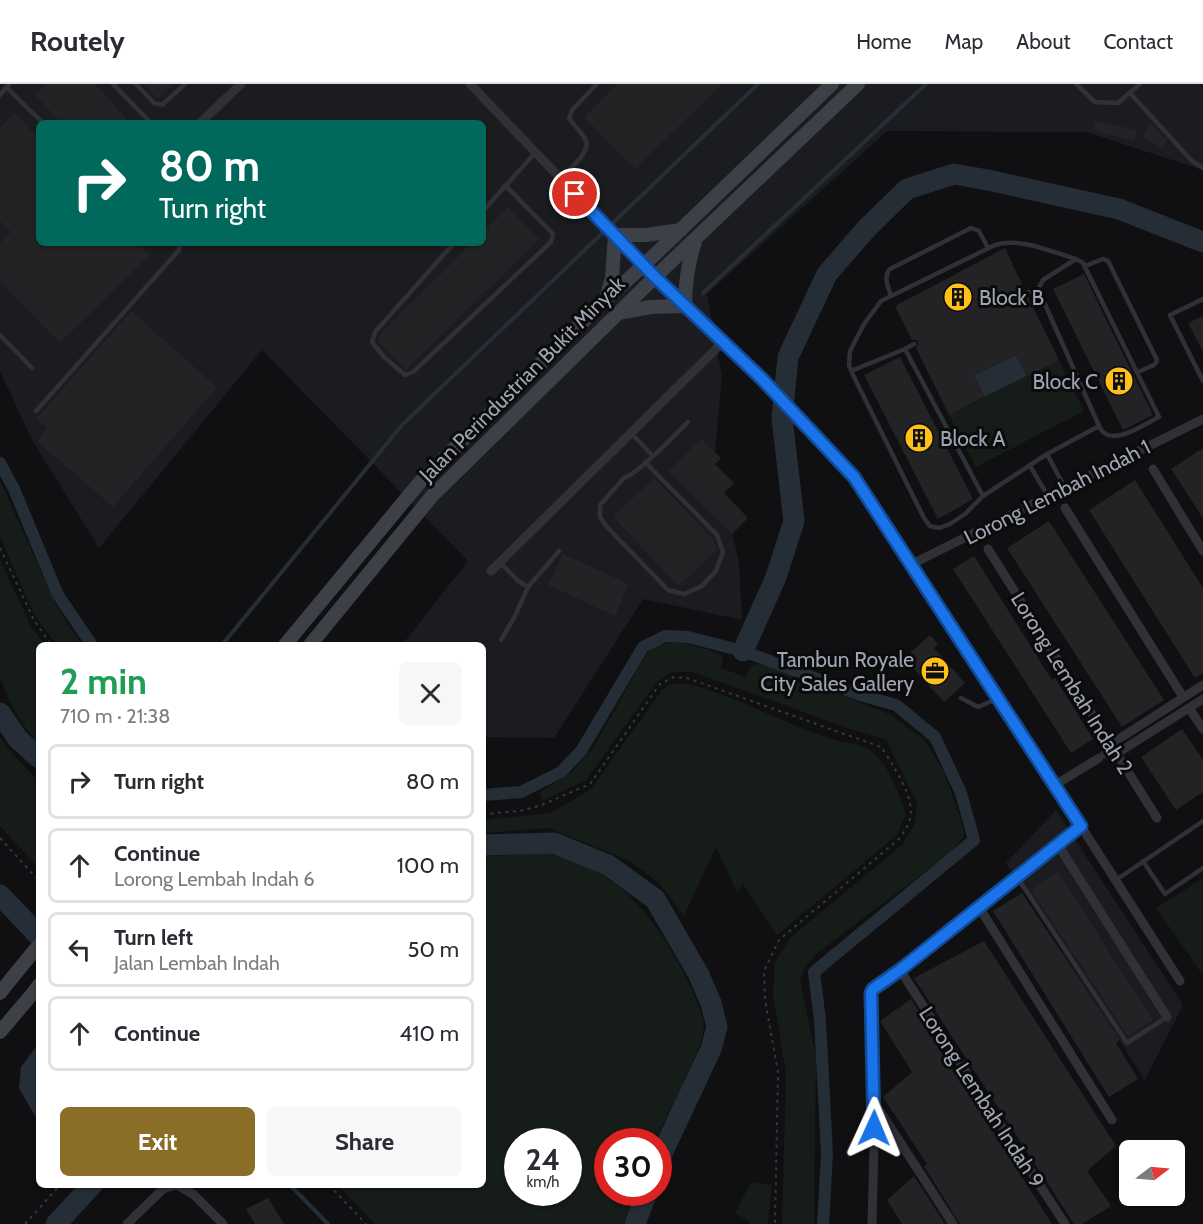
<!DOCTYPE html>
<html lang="en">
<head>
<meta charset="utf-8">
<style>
	:root { --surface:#fff; --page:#f7f7f7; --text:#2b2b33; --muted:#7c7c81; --line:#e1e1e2; --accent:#8a6e28 }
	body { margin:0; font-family:Cabin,sans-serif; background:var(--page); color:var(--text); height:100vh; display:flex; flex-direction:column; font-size:22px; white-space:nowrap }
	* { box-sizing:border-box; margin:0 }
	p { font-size:20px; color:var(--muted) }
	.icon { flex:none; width:33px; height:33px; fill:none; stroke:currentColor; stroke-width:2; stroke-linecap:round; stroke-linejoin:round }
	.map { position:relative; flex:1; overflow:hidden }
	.side { position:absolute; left:36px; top:558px; width:450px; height:546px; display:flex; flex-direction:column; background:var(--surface); border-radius:9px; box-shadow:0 2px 4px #0004 }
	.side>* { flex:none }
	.guide { position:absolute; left:36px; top:36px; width:450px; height:126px; border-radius:9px; box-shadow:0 2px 4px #0004; background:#00695c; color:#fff; overflow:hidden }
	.needle { width:39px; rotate:74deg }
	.tools { position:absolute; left:1119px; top:1056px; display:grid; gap:12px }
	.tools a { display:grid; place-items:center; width:66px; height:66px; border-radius:9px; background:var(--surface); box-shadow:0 2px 4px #0004; font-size:30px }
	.speed { position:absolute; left:504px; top:1044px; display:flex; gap:12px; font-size:30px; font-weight:700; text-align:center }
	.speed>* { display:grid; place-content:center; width:78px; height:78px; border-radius:50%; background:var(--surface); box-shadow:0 2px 4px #0004; line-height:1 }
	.speed small { font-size:15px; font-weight:400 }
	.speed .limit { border:9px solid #d22; background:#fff; color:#111 }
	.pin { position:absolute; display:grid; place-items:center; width:51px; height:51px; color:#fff; margin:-26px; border:3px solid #fff; border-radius:50%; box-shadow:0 2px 6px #0007 }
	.me { position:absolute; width:66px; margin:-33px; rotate:1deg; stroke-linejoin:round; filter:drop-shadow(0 0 4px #0008) }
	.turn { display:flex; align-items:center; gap:21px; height:126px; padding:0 24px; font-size:27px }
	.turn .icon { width:78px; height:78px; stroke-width:2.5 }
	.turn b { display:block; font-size:42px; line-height:51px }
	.round { display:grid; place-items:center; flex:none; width:63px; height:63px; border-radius:9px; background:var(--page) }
	.headline { display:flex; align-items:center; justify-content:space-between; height:102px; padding:0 24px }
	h1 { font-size:36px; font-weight:700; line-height:45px; color:#1e9e55 }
	.cta { display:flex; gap:12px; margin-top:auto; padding:12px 24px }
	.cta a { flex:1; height:69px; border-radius:9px; background:var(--accent); color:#fff; font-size:24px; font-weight:700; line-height:69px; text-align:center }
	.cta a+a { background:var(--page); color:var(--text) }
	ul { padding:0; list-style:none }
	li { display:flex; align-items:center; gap:18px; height:75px; margin:0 12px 9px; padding:0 12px; border:3px solid var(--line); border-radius:9px }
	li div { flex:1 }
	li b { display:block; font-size:22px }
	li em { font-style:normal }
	header { display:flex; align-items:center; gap:36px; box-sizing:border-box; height:84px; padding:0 30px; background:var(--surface); border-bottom:2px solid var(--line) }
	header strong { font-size:28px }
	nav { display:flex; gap:33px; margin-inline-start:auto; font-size:21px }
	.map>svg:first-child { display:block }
	.built { fill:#1b1c1f; fill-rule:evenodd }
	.green { fill:#161c17; fill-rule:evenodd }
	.water { fill:#252e36 }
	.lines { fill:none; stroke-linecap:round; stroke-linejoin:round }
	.stream { stroke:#252e36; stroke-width:4 }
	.canal { stroke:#252e36; stroke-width:12 }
	.river { stroke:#252e36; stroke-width:21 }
	.building { fill:#232326 }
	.path { stroke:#36383e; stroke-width:2; stroke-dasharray:3 4.5; stroke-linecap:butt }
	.lane { stroke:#303137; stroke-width:4.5 }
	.street { stroke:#303137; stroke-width:9 }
	.secondary { stroke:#3e4047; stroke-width:14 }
	.secondary-bridge { stroke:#3e4047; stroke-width:14 }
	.route-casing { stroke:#114b97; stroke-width:15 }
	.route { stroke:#1a73e8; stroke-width:10 }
	.labels { text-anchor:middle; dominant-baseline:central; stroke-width:6; stroke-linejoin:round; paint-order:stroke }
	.poi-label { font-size:21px; fill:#9fa4b4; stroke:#0b0b0c; text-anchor:start }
	.street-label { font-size:21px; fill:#9fa4b4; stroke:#0b0b0c }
</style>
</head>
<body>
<header>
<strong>Routely</strong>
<nav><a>Home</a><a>Map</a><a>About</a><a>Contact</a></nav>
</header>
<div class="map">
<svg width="1203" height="1140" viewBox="0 0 1203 1140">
	<rect width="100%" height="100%" fill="#101012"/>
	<path class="built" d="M0 0H1203V86L1086 48 887 47 707 210 722 293 714 377 739 478 742 536 643 515 554 654 483 653V561H402L468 477 262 266 99 464 32 356 0 287ZM39 39H483V159H39Z
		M1056 726 1183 921 1145 996 1006 779Z"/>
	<path class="green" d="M1059 276 1084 327 976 383 949 331Z
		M0 396 57 523 82 561H57L35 532 0 453Z
		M0 476 32 544 45 561H39V661L25 643 10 619 0 594Z
		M678 558 707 565 723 572 721 584 746 593 750 582 762 579 891 631 924 655 944 688 960 732 964 752 952 767 816 870 804 885 800 896 816 973 814 1140H782L786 989 773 910 775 878 790 854 902 761 915 739 917 719 886 655 850 645 693 588H671L656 599 586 696 543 717 540 708 572 688 595 661 646 570 658 561Z
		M683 599C735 610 781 640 832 655 849 660 866 660 878 673 892 690 899 710 906 730L897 751 777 851 743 800 737 808 716 763 684 832 659 799 630 777 598 764 549 744 483 749V736L551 729 591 705 662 606 671 600Z
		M0 653 8 665 39 698V785L0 742Z
		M544 768C557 772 571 776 583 781 632 803 659 843 684 889 689 898 703 930 704 940 704 965 667 1032 655 1057L608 1058V1108L635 1109 623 1140H375L338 1101H483V773ZM518 1058H568V1108H518Z
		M1203 794V887L1202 890 1156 824Z
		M751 1098 772 1101 768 1140H750V1138L735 1129Z"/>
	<path class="water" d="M1016 271 1027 292 984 313 974 291Z
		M39 959V1039L19 1004 21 983Z"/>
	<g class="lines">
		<path class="stream" d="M703 209 926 0
			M222 561 402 341 758 0
			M290 1101 328 1140"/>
		<path class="canal" d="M0 379 14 405 58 511 92 561
			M483 711 521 708 561 688 581 667 643 563 665 552 688 553 743 567 860 611 896 621 935 653 961 709 974 756 814 888 820 936 827 1070 823 1140"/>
		<path class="river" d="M743 567 776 493 794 437 782 334 788 273 827 190 867 144 907 105 954 90 988 96 1119 125 1203 158
			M0 629 18 655 39 674
			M483 761 554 759 608 781 655 815 698 889 711 919 717 943 711 965 658 1078
			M0 811 39 852
			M56 1140 92 1101
			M635 1140 647 1108"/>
	</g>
	<path class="building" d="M46 0H95L126 34 121 39H61L35 11Z
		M143 0H173L158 15Z
		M617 0H722L635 85 584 33Z
		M15 29 39 55V159H139L150 171 60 259 0 197V159L11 148 0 137V44Z
		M1095 37 1137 46 1134 57 1093 46Z
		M1151 39 1167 56 1163 65 1142 53Z
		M508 123 539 155 406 286 377 256 379 251 472 159H483V148Z
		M1005 164 1024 205 1022 211 1028 213 1059 276 1027 292 1016 271 974 291 984 313 949 331 916 264 918 258 916 256H912L895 222Z
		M1084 190 1153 331 1123 346 1053 205Z
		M131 227 217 303 113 423 37 357 47 344 36 335Z
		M1203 232V268L1188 239Z
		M900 273 973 415 938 435 864 291Z
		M701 354 721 374 715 380 734 399 724 409 748 434 732 450 669 387Z
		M1203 364V434L1171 385Z
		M654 394 714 456 717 465 679 502 613 433Z
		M1135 396 1203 504V589L1195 594 1089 426Z
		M1049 437 1164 616 1122 643 1007 464Z
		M563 470 629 500 615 532 548 501Z
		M974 472 1052 596 1055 594 1093 655 1071 669 953 485Z
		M930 551 938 560 934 564 965 599 944 618 904 574Z
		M1182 645 1203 676V708L1176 726 1141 673Z
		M1058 788 1153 936 1128 952 1031 806Z
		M1022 809 1120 956 1116 959 1138 995 1109 1013 993 827Z
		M984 857 1116 1062 1087 1087 1111 1122 1082 1140H1074L914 894Z
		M911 915 937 956 935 957 1052 1140H960L924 1082 927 1080 883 1013 912 988 880 937Z
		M914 1092 945 1140H902L887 1116Z
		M268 1114 284 1140H255L246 1125Z"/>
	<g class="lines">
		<path class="path" d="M0 464 34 536 51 561
			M483 730 520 727 539 722 590 700 660 600 674 593 687 594 881 663C892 680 918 716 909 738 907 744 903 749 899 755L779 856 764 887 765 916 778 988 775 1140
			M0 754 39 797
			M329 1101 366 1140
			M25 1140 60 1101"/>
		<path class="lane" d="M113 0 151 39
			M136 0 154 19 162 21 185 0
			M1076 0 1095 18 1118 19 1140 0
			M6 3 43 39
			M1130 9 1192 77 1203 84
			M0 11 9 0
			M560 95C567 88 591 68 586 57 583 49 574 42 569 34L572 26 597 0
			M483 127 535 69
			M454 159 375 248 372 258 384 273 405 291 413 288 551 158 553 150 505 101
			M1085 182 1103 175 1108 177 1156 274 1157 277 1154 281 1138 288
			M1037 207 1043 196 1076 175
			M1026 209 1034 207 1040 209 1099 342C1109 366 1144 340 1159 333L1083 179 1076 175C1051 168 1020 153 995 161L881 217 864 240 850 267 849 281 853 291 924 434 930 442 939 444 950 440 965 430 983 412 1047 370 1099 342
			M891 212C888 202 883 193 890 185L971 144 979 147 988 164
			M1203 215 1170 231 1203 297
			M0 251 32 284
			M914 260 905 265 983 412
			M851 287 905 265
			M36 327 179 166 180 159
			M631 349 652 371
			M1047 370 1065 404
			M645 378 717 451 723 468 716 487 702 502 684 510 668 506 606 442 600 433V421L624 394C637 391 676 350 688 338
			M1030 382 1048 412
			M500 478 518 497 528 503 559 467
			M501 556 514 534 528 503
			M961 614 978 623 999 614
			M1143 777 1165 810 1203 784
			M1017 793 1127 959 1167 933
			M1116 796 1203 737"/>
		<path class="street" d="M470 0 655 193 724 257 808 343 854 393 999 614 1180 897
			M200 39 241 0
			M1153 385 1203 467
			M1065 424 1183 613
			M988 465 1157 734
			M912 480 1203 335
			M491 487 724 257
			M1203 601 1111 660 1105 670H1116L1203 615
			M1189 624 1203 645
			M1055 701 1099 674
			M1058 761 1167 933
			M979 823 1112 1036
			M900 886 1065 1140
			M876 1021 953 1140
			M177 1101 193 1110 223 1140
			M127 1140 163 1105 176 1101
			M872 1140 875 1020 871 909 873 905 900 886 1081 742"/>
		<path class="secondary" d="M606 214 612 194 615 151H646L681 146
			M618 229 651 223 685 222C685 199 688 179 695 158
			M285 561 420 398 605 216 644 181 832 0
			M310 561 432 412 655 193 858 0
			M0 909 11 895
			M0 948 33 909"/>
		<path class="secondary-bridge" d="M11 895 39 861
			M33 909 39 901"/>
	</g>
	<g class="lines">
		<g class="route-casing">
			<path id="route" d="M575 110 655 193 762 295 854 393 1081 742 900 886 873 905 871 909 874 1044"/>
		</g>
		<use href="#route" class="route"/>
	</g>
	<defs>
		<g id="building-disc" transform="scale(1.5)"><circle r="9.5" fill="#ffc01a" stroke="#0b0b0c"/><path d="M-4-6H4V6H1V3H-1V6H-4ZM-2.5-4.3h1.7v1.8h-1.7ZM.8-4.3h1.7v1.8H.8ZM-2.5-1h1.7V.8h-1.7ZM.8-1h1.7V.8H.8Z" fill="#111"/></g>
		<g id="office-disc" transform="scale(1.5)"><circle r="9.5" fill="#ffc01a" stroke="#0b0b0c"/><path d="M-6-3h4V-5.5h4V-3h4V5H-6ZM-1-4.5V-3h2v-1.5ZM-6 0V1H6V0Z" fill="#111"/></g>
	</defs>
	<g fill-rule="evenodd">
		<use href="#building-disc" x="958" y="213"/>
		<use href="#building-disc" x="1119" y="297"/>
		<use href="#building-disc" x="919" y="354"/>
		<use href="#office-disc" x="935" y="587"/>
	</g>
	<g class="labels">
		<g class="poi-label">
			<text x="979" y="213">Block B</text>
			<text x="1098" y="297" text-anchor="end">Block C</text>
			<text x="940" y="354">Block A</text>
			<text x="914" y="575" text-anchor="end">Tambun Royale<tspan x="914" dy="24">City Sales Gallery</tspan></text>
		</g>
		<g class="street-label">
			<text transform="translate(522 295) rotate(-45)">Jalan Perindustrian Bukit Minyak</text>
			<text transform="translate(1057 408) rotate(-27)">Lorong Lembah Indah 1</text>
			<text transform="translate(1072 599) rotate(58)">Lorong Lembah Indah 2</text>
			<text transform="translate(982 1013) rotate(57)">Lorong Lembah Indah 9</text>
		</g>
	</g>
</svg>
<div class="tools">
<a><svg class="needle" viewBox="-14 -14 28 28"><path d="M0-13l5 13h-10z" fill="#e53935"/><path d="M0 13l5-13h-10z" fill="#7c7c81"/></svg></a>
</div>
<div class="speed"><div>24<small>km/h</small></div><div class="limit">30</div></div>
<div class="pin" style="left:575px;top:110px;background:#d93025"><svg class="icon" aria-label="arrive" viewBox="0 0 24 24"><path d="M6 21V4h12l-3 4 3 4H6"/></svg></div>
<svg class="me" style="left:874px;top:1044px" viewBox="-20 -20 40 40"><path d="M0-17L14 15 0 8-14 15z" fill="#1a73e8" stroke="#fff" stroke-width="4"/></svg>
<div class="guide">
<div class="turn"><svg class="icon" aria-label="right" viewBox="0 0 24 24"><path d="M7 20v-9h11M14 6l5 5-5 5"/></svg><div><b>80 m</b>Turn right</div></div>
</div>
<section class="side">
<div class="headline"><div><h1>2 min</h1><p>710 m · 21:38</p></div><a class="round"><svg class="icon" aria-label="close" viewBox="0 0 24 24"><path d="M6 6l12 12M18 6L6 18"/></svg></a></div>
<ul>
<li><svg class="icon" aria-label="right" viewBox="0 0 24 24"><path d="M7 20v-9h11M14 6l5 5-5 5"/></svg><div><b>Turn right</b></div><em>80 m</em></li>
<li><svg class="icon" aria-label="ahead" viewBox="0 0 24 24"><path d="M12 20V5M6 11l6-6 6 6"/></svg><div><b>Continue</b><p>Lorong Lembah Indah 6</p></div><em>100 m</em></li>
<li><svg class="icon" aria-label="left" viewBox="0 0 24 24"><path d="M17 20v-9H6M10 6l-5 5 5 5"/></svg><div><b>Turn left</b><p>Jalan Lembah Indah</p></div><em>50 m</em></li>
<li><svg class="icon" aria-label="ahead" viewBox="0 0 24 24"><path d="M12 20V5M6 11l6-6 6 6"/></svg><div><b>Continue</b></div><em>410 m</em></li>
</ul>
<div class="cta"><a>Exit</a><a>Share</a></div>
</section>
</div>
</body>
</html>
